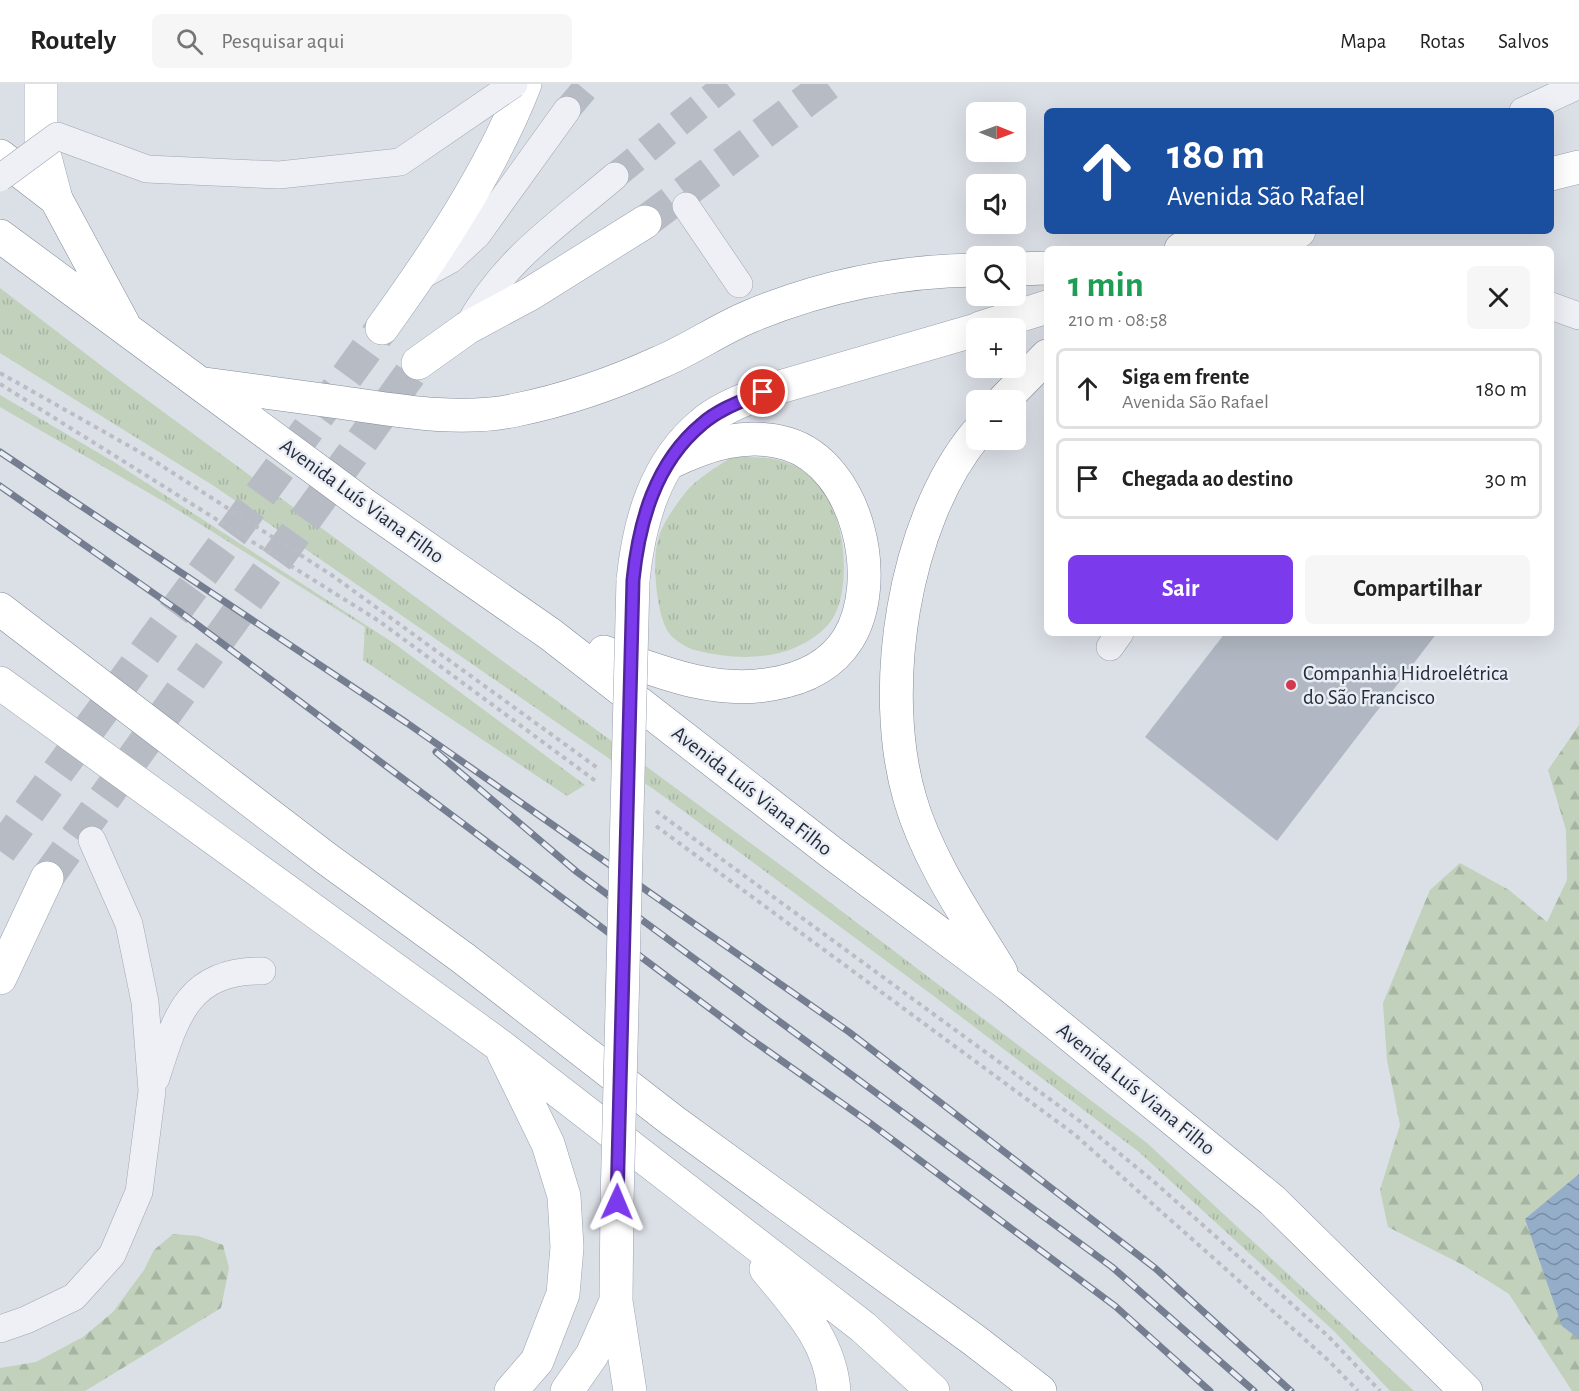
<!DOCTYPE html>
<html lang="pt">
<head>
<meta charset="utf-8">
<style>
	:root { --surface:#fff; --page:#f6f6f6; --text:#222; --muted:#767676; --line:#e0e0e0; --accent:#7c3aed }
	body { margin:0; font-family:"Alegreya Sans",sans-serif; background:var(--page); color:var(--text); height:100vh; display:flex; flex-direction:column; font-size:22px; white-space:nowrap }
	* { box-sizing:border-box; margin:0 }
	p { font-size:20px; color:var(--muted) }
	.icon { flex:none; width:33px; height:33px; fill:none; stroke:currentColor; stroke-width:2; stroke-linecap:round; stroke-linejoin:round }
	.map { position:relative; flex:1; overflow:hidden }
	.sheet { position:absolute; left:1044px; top:162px; width:510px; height:390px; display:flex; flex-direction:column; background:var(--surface); border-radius:9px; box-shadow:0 6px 24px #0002 }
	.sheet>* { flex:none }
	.hud { position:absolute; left:1044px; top:24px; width:510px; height:126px; border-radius:9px; box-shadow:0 6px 24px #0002; background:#1a4fa0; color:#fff; overflow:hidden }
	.needle { width:39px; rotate:91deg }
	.fabs { position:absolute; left:966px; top:18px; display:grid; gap:12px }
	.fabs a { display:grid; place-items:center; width:60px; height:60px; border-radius:9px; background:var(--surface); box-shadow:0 6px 24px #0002; font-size:30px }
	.pin { position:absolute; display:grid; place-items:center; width:51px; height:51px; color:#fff; margin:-26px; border:3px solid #fff; border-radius:50%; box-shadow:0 2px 6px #0007 }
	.me { position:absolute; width:66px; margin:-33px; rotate:1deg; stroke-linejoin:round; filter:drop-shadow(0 0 4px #0008) }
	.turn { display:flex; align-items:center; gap:21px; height:126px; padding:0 24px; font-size:27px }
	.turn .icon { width:78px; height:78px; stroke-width:2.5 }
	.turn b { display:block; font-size:42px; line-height:51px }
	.round { display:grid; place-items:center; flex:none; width:63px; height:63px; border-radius:9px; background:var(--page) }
	.head { display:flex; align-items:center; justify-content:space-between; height:102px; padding:0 24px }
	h1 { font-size:36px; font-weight:600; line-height:45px; color:#1e9e55 }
	.action { display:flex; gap:12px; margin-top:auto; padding:12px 24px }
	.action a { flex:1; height:69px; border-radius:9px; background:var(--accent); color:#fff; font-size:24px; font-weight:600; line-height:69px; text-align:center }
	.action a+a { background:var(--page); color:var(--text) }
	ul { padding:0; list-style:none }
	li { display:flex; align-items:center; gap:18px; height:81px; margin:0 12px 9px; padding:0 12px; border:3px solid var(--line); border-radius:9px }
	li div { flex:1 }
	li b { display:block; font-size:22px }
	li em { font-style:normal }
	header { display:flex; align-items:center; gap:36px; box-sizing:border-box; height:84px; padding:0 30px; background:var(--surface); border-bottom:2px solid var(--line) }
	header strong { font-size:28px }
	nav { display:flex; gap:33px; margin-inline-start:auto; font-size:21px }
	.search { width:420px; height:54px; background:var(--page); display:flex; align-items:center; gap:15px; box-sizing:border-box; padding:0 21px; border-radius:9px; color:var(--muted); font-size:22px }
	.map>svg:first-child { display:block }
	.grass { fill:url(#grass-tufts) }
	.forest { fill:url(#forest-firs) }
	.water { fill:url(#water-waves) }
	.building { fill:#b2b8c3 }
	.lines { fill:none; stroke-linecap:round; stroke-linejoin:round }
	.minor-tunnel { stroke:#b7bbc4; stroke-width:27; stroke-dasharray:27 14; stroke-linecap:butt }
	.major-tunnel { stroke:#b7bbc4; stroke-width:33; stroke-dasharray:33 16; stroke-linecap:butt }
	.minor-casing { stroke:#a1a6b0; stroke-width:28 }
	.major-casing { stroke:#9aa3b2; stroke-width:34 }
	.highway-casing { stroke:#828c9d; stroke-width:34 }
	.path { stroke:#babdc5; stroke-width:4; stroke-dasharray:4.5 4.5; stroke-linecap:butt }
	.minor { stroke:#eef0f5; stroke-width:27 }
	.major { stroke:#fff; stroke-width:33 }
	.highway { stroke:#fff; stroke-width:33 }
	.rail-casing { stroke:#747e90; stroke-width:7 }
	.rail { stroke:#eaeef4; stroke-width:4.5; stroke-dasharray:14; stroke-linecap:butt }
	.minor-bridge-casing { stroke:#a1a6b0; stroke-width:28; stroke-linecap:butt }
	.major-bridge-casing { stroke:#9aa3b2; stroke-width:34; stroke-linecap:butt }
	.minor-bridge { stroke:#eef0f5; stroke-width:27 }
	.major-bridge { stroke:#fff; stroke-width:33 }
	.route-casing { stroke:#51269a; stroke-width:15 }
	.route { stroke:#7c3aed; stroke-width:10 }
	.poi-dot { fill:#d3384e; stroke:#eaeef4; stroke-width:2 }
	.labels { text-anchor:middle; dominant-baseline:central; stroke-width:5; stroke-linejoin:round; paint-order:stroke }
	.street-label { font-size:21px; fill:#252d3d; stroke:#eaeef4 }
	.poi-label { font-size:21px; fill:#252d3d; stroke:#eaeef4; text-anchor:start }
</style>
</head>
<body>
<header>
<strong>Routely</strong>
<div class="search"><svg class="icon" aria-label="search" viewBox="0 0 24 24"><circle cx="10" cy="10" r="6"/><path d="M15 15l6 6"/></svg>Pesquisar aqui</div>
<nav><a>Mapa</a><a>Rotas</a><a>Salvos</a></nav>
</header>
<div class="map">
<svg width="1579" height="1307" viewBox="0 0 1579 1307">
	<defs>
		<pattern id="grass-tufts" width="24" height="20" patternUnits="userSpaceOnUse" patternTransform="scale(1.5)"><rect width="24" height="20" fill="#c1d1bc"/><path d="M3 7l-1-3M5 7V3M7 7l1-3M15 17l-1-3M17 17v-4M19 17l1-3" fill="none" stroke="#a6b4a2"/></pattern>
		<pattern id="forest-firs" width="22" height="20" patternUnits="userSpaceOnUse" patternTransform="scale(1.5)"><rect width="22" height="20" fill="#c1d1bc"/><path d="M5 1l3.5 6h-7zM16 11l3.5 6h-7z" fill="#a6b4a2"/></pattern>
		<pattern id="water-waves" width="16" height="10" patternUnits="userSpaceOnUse" patternTransform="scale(1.5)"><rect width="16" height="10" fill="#94adc9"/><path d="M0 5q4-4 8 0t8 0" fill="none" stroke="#798da4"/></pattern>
	</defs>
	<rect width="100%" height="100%" fill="#dbdfe6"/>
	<path class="grass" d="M0 204 124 299 790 788 1147 1059 1414 1307H1390L1335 1248 1139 1068 931 910 659 709 214 402 0 269Z
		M0 311 114 378 395 560 585 701 567 712 363 576 365 543 168 420 0 323Z
		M732 373C751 373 773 372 790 380 799 383 814 393 820 400 845 430 855 512 827 542 793 577 740 578 695 566 688 565 673 555 669 549 656 531 652 476 658 456 662 440 675 422 685 409 697 394 717 383 732 373Z"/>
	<path class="forest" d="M1579 641V1307H1572L1509 1210 1463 1181 1388 1143 1380 1106 1400 1041 1387 976 1383 919 1430 806 1460 779 1509 806 1547 838 1567 796 1566 746 1548 686Z
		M173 1150 198 1152 223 1161 229 1184 221 1224 85 1307H0V1284L36 1278 83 1253 113 1228 144 1186 154 1166Z"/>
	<path class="water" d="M1579 1090V1255L1562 1242 1525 1135Z"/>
	<path class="building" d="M1225 549H1437L1277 757 1145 653Z"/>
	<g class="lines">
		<path class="minor-tunnel" d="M567 26 589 0
			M615 92 727 0"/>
		<path class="major-tunnel" d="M645 138 828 0
			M0 767 382 244
			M47 794 418 279"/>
		<g class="minor-casing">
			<path id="minor" d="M1523 27 1579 1
				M686 122 739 200
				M419 193 450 176 477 151 567 26
				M1551 222 1579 232
				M467 244C503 176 559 140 615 92
				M1110 563 1120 549
				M156 994C175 935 187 886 262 887
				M0 1245 26 1236 74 1213 112 1171 139 1108 152 1007 145 918 129 840 92 756"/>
		</g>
		<g class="major-casing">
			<path id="major" d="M41 0V58L56 115
				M1551 90 1579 83
				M1244 160 1299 147
				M382 244C436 169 491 87 525 0
				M980 244 1047 223
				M418 279 467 244 530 210 645 138
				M633 496C639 438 655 379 702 340 719 325 742 317 763 308L976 246
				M0 599 499 961 863 1243 933 1307
				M0 894 47 794
				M503 968 548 1060 564 1112 567 1163 563 1210 537 1277 511 1307
				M766 1185C797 1223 830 1256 834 1307
				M616 1217 630 1307
				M567 1307 592 1271 616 1217 617 1118"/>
		</g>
		<g class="highway-casing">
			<path id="highway" d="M0 72 56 115 123 239
				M0 152 363 420 550 550 832 769 1010 902 1272 1116 1466 1307
				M1181 165 1270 153
				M1016 185 1047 184
				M205 300C252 306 298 313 345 319 400 327 460 338 516 326 565 316 612 300 658 279 690 266 719 245 751 232 823 202 899 187 976 186
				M1004 316 1047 272
				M976 350C903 439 878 606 910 715 928 777 968 834 1001 888
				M0 525 327 775 463 874 673 1037 974 1256 1040 1307
				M604 568C658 587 713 611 772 600 802 595 831 582 848 555 884 497 858 382 788 360 747 347 706 361 669 379"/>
		</g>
		<path class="path" d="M0 289 145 371 333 492 599 685
			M0 300 379 537 597 698
			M656 727 1081 1038 1152 1096 1329 1253 1380 1307
			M656 742 1074 1050 1329 1277 1358 1307"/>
		<use href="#minor" class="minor"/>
		<use href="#major" class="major"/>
		<use href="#highway" class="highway"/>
		<g class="rail-casing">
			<path id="rail" d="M0 368 407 639 849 948 1155 1184 1291 1307
				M0 402 179 527 748 953 870 1039 1115 1222 1210 1307
				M436 668 577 788 1112 1183 1254 1307"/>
		</g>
		<use href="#rail" class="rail"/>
		<g class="minor-bridge-casing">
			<path id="minor-bridge" d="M0 94 57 52 147 85 279 91 400 78 514 0"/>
		</g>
		<g class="major-bridge-casing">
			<path id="major-bridge" d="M617 1118 633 496"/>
		</g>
		<use href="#minor-bridge" class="minor-bridge"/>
		<use href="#major-bridge" class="major-bridge"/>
	</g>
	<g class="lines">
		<g class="route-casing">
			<path id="route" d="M617 1118 633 496C639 438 655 379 702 340 719 325 742 317 763 308"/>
		</g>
		<use href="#route" class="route"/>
	</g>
	<circle class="poi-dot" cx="1291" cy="601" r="6"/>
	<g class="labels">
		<g class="street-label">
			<text transform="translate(362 417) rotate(36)">Avenida Luís Viana Filho</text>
			<text transform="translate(752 707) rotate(38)">Avenida Luís Viana Filho</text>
			<text transform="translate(1136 1005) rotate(39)">Avenida Luís Viana Filho</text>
		</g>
		<g class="poi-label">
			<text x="1303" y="589">Companhia Hidroelétrica<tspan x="1303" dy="24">do São Francisco</tspan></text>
		</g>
	</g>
</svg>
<div class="fabs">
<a><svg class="needle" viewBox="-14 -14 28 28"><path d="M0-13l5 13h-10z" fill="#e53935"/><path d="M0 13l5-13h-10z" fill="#767676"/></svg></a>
<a><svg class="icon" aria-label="sound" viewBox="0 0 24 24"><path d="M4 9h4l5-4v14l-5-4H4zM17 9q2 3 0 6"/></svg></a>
<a><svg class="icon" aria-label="search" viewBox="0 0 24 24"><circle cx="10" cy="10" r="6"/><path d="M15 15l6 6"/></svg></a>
<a>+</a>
<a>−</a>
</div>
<div class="pin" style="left:763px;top:308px;background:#d93025"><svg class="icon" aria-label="arrive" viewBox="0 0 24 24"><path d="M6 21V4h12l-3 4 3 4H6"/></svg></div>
<svg class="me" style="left:617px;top:1118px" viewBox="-20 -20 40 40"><path d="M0-17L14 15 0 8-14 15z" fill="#7c3aed" stroke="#fff" stroke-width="4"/></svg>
<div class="hud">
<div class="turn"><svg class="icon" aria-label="ahead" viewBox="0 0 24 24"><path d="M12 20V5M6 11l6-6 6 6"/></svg><div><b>180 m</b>Avenida São Rafael</div></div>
</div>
<section class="sheet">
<div class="head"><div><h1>1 min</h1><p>210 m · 08:58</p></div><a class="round"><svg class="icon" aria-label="close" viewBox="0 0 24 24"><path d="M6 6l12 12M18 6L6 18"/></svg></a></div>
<ul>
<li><svg class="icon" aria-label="ahead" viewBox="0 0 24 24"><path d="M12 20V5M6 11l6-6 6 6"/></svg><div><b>Siga em frente</b><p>Avenida São Rafael</p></div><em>180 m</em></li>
<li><svg class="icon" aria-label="arrive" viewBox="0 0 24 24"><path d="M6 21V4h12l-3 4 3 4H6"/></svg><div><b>Chegada ao destino</b></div><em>30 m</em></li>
</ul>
<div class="action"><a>Sair</a><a>Compartilhar</a></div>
</section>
</div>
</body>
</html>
